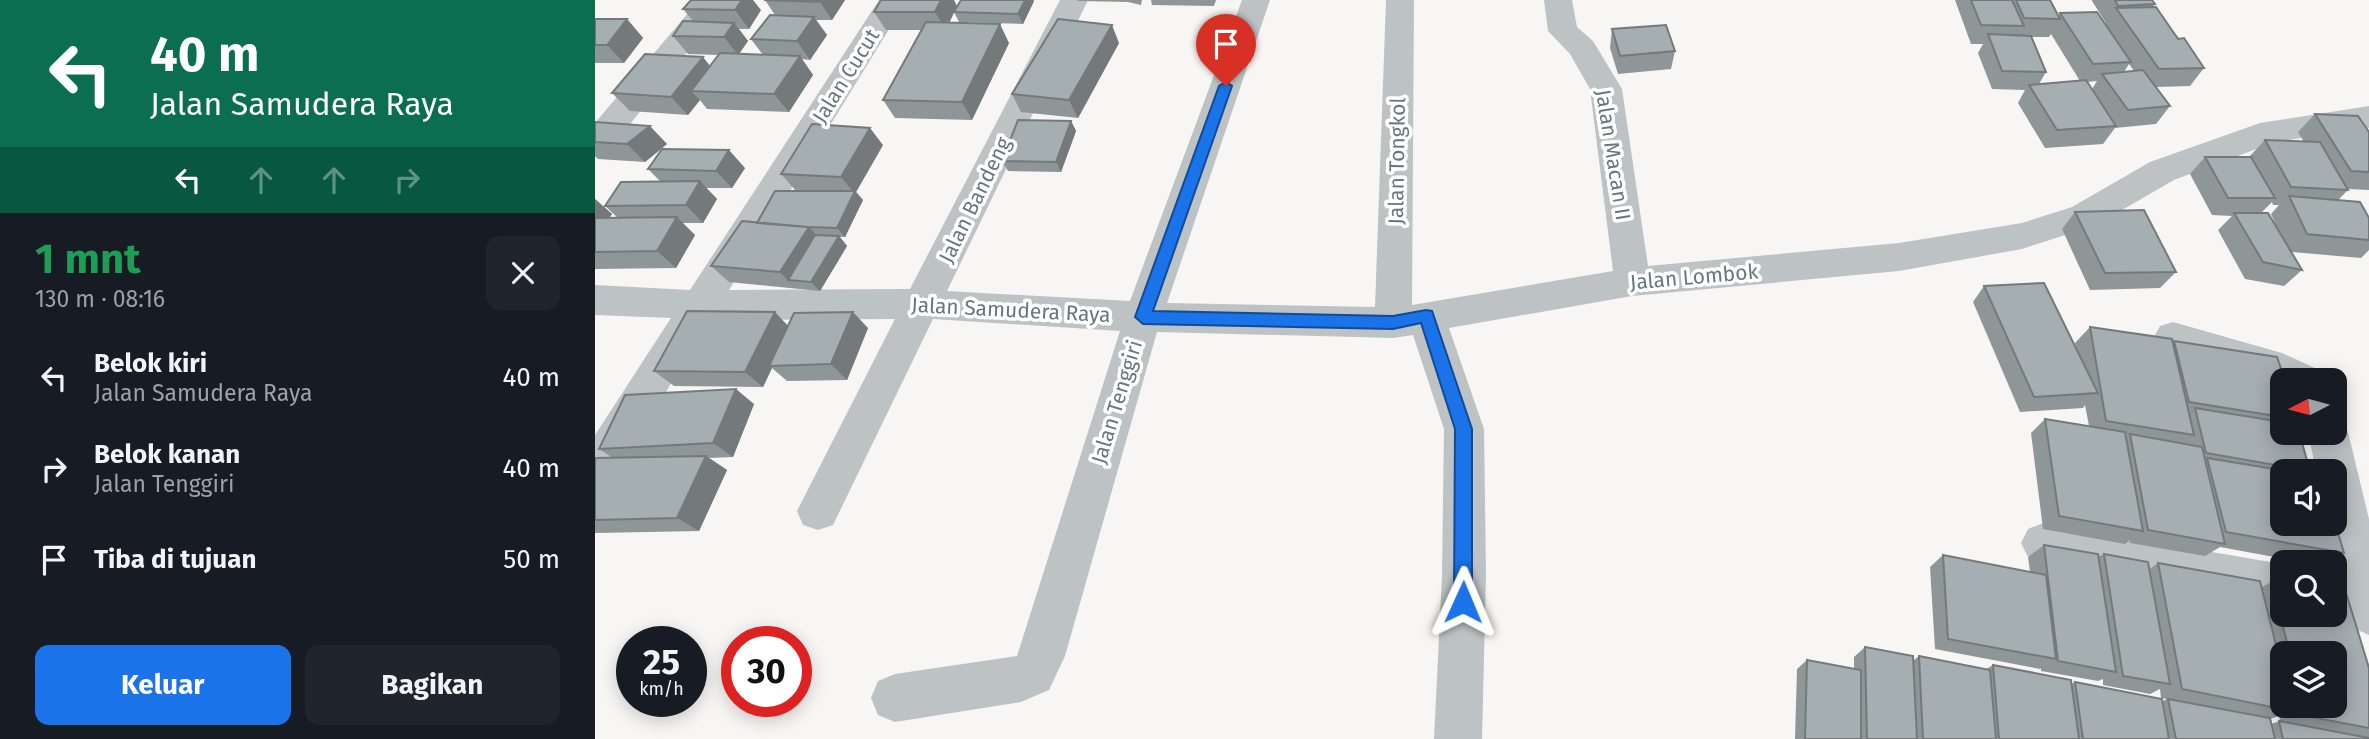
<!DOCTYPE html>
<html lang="id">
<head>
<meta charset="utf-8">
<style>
	:root { --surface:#171b24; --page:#20242c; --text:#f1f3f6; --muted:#9ea1a6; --accent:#1a73e8 }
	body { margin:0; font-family:"Fira Sans",sans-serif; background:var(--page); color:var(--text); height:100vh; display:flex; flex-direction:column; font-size:26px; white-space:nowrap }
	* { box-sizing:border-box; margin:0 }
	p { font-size:23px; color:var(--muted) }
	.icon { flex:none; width:38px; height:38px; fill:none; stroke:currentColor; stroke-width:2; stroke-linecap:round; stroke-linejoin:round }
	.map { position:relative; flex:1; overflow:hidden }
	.panel { display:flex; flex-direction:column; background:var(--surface); width:595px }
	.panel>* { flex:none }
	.hud { background:#0b6e4f; color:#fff; overflow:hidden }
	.needle { width:46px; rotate:264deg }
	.fabs { position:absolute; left:1675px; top:368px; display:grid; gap:14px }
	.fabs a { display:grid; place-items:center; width:77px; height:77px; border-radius:14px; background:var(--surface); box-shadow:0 4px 18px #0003; font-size:35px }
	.speed { position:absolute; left:21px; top:626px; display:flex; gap:14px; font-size:35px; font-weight:700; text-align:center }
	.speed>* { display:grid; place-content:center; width:91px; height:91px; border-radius:50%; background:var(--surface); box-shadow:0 4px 18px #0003; line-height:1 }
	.speed small { font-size:18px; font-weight:400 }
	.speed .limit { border:10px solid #d22; background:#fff; color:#111 }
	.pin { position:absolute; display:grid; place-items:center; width:60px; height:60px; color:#fff; margin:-72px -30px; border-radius:50% 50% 50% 0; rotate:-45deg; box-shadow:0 0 7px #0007 }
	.pin .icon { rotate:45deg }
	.me { position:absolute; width:77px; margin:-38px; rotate:1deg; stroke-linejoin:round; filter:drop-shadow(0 0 5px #0008) }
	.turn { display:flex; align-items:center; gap:24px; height:147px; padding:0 35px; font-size:32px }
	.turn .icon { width:91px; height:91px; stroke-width:2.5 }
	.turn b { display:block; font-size:49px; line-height:60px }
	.lanes { display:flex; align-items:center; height:66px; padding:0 35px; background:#0003; justify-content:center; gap:35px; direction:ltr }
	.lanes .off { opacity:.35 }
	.round { display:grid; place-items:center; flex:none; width:74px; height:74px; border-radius:14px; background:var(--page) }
	.head { display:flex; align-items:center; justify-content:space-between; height:119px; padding:0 35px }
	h1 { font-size:42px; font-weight:700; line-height:52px; color:#1e9e55 }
	.cta { display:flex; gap:14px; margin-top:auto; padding:14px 35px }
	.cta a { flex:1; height:80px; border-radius:14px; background:var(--accent); color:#fff; font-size:28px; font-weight:700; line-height:80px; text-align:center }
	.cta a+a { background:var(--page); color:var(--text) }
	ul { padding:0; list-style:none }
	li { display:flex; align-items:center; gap:21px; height:91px; padding:0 35px }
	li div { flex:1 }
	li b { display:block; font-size:26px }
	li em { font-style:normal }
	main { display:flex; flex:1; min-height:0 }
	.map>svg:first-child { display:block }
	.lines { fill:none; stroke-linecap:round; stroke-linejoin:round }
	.street { fill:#bdc2c4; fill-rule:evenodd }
	.wall { fill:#8e9698; fill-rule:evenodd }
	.shaded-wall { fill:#747a7c }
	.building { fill:#a5aeb1; stroke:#747a7c; stroke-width:2 }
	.route { fill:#1a73e8; stroke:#114b97; stroke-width:2 }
	.labels { text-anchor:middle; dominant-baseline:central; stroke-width:7; stroke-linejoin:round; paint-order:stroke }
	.street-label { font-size:21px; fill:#66787c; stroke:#fff }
</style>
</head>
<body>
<main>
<section class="panel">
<div class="hud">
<div class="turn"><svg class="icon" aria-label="left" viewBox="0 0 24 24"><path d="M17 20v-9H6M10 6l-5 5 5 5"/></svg><div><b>40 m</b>Jalan Samudera Raya</div></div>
<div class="lanes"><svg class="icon" aria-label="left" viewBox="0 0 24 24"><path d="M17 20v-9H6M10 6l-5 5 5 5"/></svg><svg class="icon off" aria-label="ahead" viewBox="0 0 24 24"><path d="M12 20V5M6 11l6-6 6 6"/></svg><svg class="icon off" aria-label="ahead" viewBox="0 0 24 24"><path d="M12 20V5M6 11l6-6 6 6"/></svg><svg class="icon off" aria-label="right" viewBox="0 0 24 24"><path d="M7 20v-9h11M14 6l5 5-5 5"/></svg></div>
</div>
<div class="head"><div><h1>1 mnt</h1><p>130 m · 08:16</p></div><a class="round"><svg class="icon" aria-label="close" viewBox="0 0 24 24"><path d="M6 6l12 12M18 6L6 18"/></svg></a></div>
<ul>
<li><svg class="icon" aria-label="left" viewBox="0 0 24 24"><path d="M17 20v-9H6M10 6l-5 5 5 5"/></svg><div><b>Belok kiri</b><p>Jalan Samudera Raya</p></div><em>40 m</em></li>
<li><svg class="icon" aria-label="right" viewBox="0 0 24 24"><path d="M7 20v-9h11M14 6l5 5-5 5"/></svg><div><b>Belok kanan</b><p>Jalan Tenggiri</p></div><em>40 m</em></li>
<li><svg class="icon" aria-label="arrive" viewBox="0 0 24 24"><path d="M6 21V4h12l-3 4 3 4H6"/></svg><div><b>Tiba di tujuan</b></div><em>50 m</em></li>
</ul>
<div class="cta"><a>Keluar</a><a>Bagikan</a></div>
</section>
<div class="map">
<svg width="1774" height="739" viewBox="0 0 1774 739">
	<rect width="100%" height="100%" fill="#f7f6f4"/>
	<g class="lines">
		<path class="street" d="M104 0H134L12 153 0 157V123Z
			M284 0H312L134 290 315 289 465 0H493L352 291 535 301 647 0H675L572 303 780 307 791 0H819L817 305 1018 271 995 89 975 54 953 31 949 0H977L982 27 998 41 1027 89 1053 266 1304 243 1427 223 1477 207 1555 162 1665 123 1774 106V128L1680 142 1579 180 1501 225 1427 249 1304 271 1037 296 854 328 889 429 891 575 887 739H839L847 575 849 429 818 335 798 338 562 332 470 656 454 690 426 702 300 722 283 715 276 698 283 681 300 674 422 656 525 331 338 319 238 525 223 530 208 525 202 511 300 319 115 320 15 483 0 488V435L76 318 0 315V285L95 290Z
			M1578 322 1687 353 1720 368 1725 380H1687V389L1663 377 1565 348 1559 337 1565 326Z
			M1740 417 1747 420 1753 432 1774 519V635L1758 628 1752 613 1732 523H1740V471H1721L1713 432H1740Z
			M1448 523 1687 564V606L1448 563 1433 557 1426 543 1433 529Z"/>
	</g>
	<path class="wall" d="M170 0H250L237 20H221L232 35 215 60 207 59 218 75 194 112 112 109 105 100 93 115 35 111 17 93 115 66 123 55 93 54 78 36 98 21 88 9 166 10 154 29H144L153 41 144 54 168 55 156 39 180 15Z
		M366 0H438L439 1 428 24 364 22 359 12 354 23 414 43 377 120 300 118 288 100 326 30H291L279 12 362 6Z
		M482 0H547L546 5 533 2 483 1Z
		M556 0H621L619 6 557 5Z
		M1360 0H1455L1463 16 1465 13 1511 23 1497 1V0H1557L1560 4 1558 7 1609 68 1595 86 1561 87 1575 106 1561 124 1520 128 1508 144 1450 148 1423 103 1430 90 1397 89 1383 53 1388 44H1376ZM1456 34 1485 81 1444 84 1451 72 1436 37H1454ZM1534 64 1539 71 1529 72ZM1502 81 1497 89 1492 82Z
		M0 19H32L48 38 29 63H0Z
		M1017 29 1080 51 1076 69 1023 74 1015 48Z
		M524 43 483 118 426 112 417 94Z
		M1720 114 1774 132V190L1753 189V190L1743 200 1774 218V250L1766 258 1697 252 1707 270 1689 286 1650 279 1623 230 1637 216 1617 215 1595 174 1610 157H1654L1670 140 1709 142 1703 132ZM1677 202 1678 205H1684L1676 214 1683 230 1666 213Z
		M476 121 481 131 466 172 413 171 407 161Z
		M0 122 72 144 50 162 3 159 0 156Z
		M288 145 261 192 268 200 250 237H245L252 246 225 291 134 282 116 266 162 223 201 191 186 174Z
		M150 168 137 188H111L122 199 108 223H87L100 235 81 268 0 269V199L17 214 14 218H23L10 206 66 182 53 169Z
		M1480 212 1581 272 1565 288 1495 290 1467 229Z
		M1389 286 1481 348 1480 343 1495 327 1577 342 1579 341 1687 380V432L1715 471H1687L1749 553 1731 562H1706L1625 547 1610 556 1535 543V540L1530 544 1448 529 1436 433 1450 419 1494 426 1490 405 1488 408 1425 412 1378 302Z
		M193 325 273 328 252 380 192 381 177 368 168 387 79 386 59 371Z
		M159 404 138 457 114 458 132 470 104 531 0 533V461L18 458 4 449Z
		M1449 545 1503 557 1509 554 1555 569 1563 563 1667 587 1676 582 1774 668V737L1772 738 1774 739H1200L1202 669 1212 660 1259 669V657L1270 647 1318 661 1324 656 1391 669 1398 665 1476 684 1480 682 1568 701 1572 699 1566 698 1565 689 1555 694 1508 685V679L1503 681 1446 671V668L1445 669 1340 649 1335 567 1348 555 1435 572 1433 557ZM1687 653H1740V705H1687ZM1684 716 1685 721 1676 724 1675 719Z"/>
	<path class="shaded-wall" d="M147 0H158L166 10 154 29 140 10Z
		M226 0H250L237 20 225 2Z
		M346 0H359L362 6 351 30 340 12Z
		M430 0H438L439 1 428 24 423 14Z
		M219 17 232 35 215 60 202 41Z
		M32 19 48 38 29 63 12 45Z
		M139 23 153 41 143 55 129 37Z
		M405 24 414 43 377 120 367 102Z
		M517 25 524 43 483 118 474 100Z
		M205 56 218 75 194 112 179 94Z
		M108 57 123 76 96 91 105 100 93 115 76 97Z
		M476 121 481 131 466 172 461 162Z
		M55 126 72 144 50 162 32 144Z
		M275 128 288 145 261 192 268 200 250 237 242 228 259 193 246 177Z
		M134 150 150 168 137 188 121 171Z
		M105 181 122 199 108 223 91 205Z
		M0 199 17 214 0 237Z
		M82 217 100 235 81 268 62 251Z
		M214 227 229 244 193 280 201 289 185 272Z
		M244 236 252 246 225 291 216 282Z
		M180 312 196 329 174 366 177 368 168 387 150 372Z
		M258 312 273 328 252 380 236 364Z
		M141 389 159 404 138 457 118 443Z
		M111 456 132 470 104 531 82 518Z"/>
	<path class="building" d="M96 0H147L140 10 88 9Z
		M169 0H226L225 2Z
		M286 0H346L340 12H279Z
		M366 0H430L423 14 359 12Z
		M1376 0H1417L1429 26 1386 25Z
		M1421 0H1455L1465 19 1429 18Z
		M1520 0H1557L1560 4 1523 6Z
		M1561 7 1583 39 1589 38 1609 68 1564 69 1521 8Z
		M1502 12 1536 62 1498 64 1465 13Z
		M175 15 219 17 202 41 156 39Z
		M0 19H32L12 45H0Z
		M463 19 517 25 474 100 417 94Z
		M88 21 139 23 129 37 78 36Z
		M331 22 405 24 367 102 288 100Z
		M1071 25 1080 51 1025 56 1017 29Z
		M1393 34 1436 36 1451 72 1407 71Z
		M125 53 205 56 179 94 96 91Z
		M50 54 108 57 76 97 17 93Z
		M1548 70 1575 106 1533 110 1507 74Z
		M1491 80 1521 126 1462 130 1434 85Z
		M1720 114 1763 116 1774 132V172L1756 171Z
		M423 120 476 121 461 162 407 161Z
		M0 122 55 126 32 144 0 142Z
		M217 124 275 128 246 177 186 174Z
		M1670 140 1725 142 1753 190 1696 187Z
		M67 149 134 150 121 171 53 169Z
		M1610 157H1656L1680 198H1633Z
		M105 181 91 205 10 206 26 182Z
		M180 191H260L242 228 213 227 162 223Z
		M1694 196 1765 202 1774 218V240L1712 234Z
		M1549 210 1581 272 1510 273 1480 212Z
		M1639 213H1673L1707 270 1668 262Z
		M82 217 62 251 0 252V218Z
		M147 221 214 227 185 272 116 266Z
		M220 235 244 236 216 282 193 280Z
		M1449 283 1503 393 1439 397 1389 286Z
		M92 311 180 312 150 372 59 371Z
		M258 312 236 364 174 366 199 313Z
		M1495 327 1577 339 1599 435 1511 421Z
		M1579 341 1682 357 1690 380H1687V417L1594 402Z
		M141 389 118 443 4 449 30 395Z
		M1600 408 1687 422V432H1704L1715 471 1611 453Z
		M1450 419 1530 432 1548 531 1464 516Z
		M1535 434 1607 447 1630 544 1553 530Z
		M111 456 82 518 0 520V461L1 458Z
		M1612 458 1691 471H1687V523H1740L1749 553 1631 532Z
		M1449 545 1503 554 1521 672 1463 661Z
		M1509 554 1553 562 1575 684 1528 676Z
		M1348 555 1451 575 1461 659 1353 639Z
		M1563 563 1665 581 1687 669V705H1696L1697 711 1587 689Z
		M1676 582 1687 584V614H1740V594L1752 596 1774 668V728L1711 716 1708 705H1740V653H1695Z
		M1270 647 1318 656 1322 739H1272Z
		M1324 656 1395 670 1401 739H1328Z
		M1212 660 1266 670V739H1210Z
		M1398 665 1476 680 1484 739H1404Z
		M1480 682 1567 699 1574 739H1488Z
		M1573 699 1675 718 1680 739H1581Z
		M1684 721 1774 738V739H1688Z"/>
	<path class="route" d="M631 82 637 86 558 311 798 316 831 310 837 311 877 429V602L874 609 868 611 861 609 859 602 860 429 826 323 798 329 548 324 540 317 624 86Z"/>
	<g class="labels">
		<g class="street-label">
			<text transform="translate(251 76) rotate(-58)">Jalan Cucut</text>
			<text transform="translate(1018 155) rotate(81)">Jalan Macan II</text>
			<text transform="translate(802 161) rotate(-89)">Jalan Tongkol</text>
			<text transform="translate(380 200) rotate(-64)">Jalan Bandeng</text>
			<text transform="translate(1099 277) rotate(-5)">Jalan Lombok</text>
			<text transform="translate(416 310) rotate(3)">Jalan Samudera Raya</text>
			<text transform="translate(522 402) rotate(-73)">Jalan Tenggiri</text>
		</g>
	</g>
</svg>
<div class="fabs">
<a><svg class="needle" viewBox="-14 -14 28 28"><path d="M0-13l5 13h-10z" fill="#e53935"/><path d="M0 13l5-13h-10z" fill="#9ea1a6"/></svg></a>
<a><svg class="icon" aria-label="sound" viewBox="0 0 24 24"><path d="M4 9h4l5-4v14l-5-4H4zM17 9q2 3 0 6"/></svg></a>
<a><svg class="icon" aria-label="search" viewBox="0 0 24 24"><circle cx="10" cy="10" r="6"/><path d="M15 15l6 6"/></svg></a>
<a><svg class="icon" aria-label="layers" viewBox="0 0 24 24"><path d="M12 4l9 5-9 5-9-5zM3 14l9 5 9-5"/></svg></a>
</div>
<div class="speed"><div>25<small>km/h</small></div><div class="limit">30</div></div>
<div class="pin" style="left:631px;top:86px;background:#d93025"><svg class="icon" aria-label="arrive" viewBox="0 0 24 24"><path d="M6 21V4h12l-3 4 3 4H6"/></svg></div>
<svg class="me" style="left:868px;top:602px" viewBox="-20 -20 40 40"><path d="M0-17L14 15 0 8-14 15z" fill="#1a73e8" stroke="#fff" stroke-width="4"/></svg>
</div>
</main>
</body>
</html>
